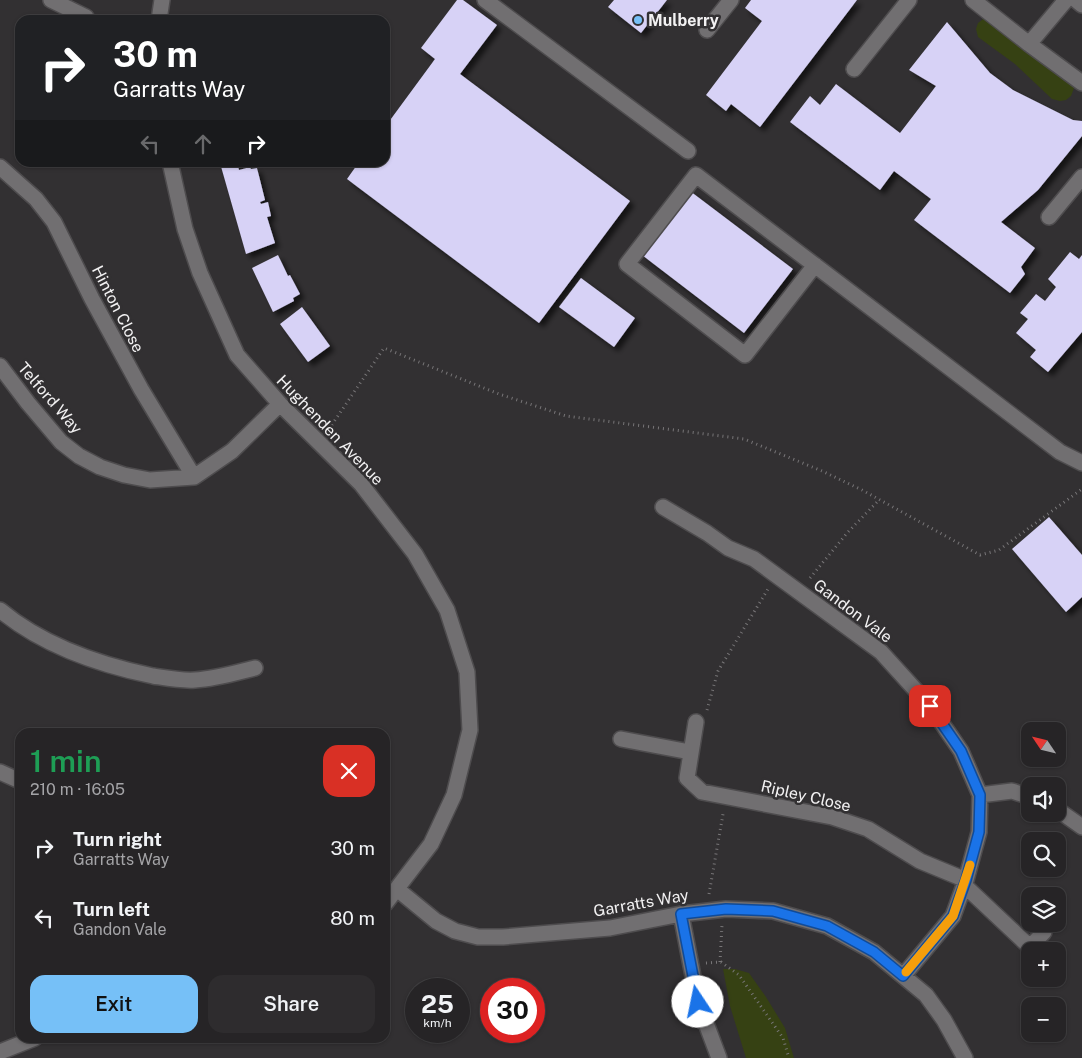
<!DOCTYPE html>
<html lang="en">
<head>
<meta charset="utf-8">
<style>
	:root { --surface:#262426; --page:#2e2c2e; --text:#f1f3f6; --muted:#a4a4a7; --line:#424143; --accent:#76c0f7 }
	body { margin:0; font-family:"Public Sans",sans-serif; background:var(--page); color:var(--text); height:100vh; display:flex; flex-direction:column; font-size:19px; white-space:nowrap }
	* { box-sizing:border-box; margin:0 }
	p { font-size:16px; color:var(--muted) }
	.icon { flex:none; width:28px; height:28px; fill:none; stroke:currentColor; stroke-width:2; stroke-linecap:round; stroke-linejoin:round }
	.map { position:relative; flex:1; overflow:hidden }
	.sheet { position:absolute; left:15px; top:728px; width:375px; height:315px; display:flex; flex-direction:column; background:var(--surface); border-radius:15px; box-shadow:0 1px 4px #0004,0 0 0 1px var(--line) }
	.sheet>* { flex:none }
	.hud { position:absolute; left:15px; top:15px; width:375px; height:152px; border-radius:15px; box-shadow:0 1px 4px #0004,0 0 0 1px var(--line); background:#202124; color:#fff; overflow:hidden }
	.needle { width:32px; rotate:305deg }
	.fabs { position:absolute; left:1021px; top:722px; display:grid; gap:10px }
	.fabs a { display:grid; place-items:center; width:45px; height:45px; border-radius:10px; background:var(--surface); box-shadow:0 1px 4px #0004,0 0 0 1px var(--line); font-size:25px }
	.speed { position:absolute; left:405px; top:978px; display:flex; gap:10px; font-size:25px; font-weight:700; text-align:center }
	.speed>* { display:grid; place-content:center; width:65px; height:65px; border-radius:50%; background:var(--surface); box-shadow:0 1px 4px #0004,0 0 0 1px var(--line); line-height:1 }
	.speed small { font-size:12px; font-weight:400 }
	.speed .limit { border:8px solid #d22; background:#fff; color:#111 }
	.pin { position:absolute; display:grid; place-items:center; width:42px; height:42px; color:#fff; margin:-21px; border-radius:10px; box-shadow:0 2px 8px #0006 }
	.me { position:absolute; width:55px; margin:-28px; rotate:349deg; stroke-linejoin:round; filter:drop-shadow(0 0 4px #0008) }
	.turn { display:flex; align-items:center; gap:18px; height:105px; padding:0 15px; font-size:22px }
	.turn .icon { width:65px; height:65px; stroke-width:2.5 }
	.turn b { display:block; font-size:35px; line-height:42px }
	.lanes { display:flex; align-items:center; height:48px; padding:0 15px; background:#0003; justify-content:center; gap:25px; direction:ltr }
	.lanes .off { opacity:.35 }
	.round { display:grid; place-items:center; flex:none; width:52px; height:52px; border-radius:15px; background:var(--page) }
	.head { display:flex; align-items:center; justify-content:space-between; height:85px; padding:0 15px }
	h1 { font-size:30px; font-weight:600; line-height:38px; color:#1e9e55 }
	.cta { display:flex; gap:10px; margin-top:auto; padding:10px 15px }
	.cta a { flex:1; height:58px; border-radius:15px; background:var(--accent); color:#111; font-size:20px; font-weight:600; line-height:58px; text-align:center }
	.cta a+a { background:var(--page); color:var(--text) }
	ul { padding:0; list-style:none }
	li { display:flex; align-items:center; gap:15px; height:70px; padding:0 15px }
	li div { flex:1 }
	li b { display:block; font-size:19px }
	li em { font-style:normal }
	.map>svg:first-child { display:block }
	.green { fill:#364113 }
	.building { fill:#d7d2f6; filter:url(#shadow) }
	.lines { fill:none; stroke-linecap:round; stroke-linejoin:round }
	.minor-casing { stroke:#4e4c4e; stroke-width:18 }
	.path { stroke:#787678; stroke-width:3; stroke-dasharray:1 4; stroke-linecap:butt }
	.minor { stroke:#716f71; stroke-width:15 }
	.route-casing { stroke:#114b97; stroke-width:12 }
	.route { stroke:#1a73e8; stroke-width:9 }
	.slow { stroke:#f59e0b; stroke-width:9 }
	.poi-dot { fill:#76c0f7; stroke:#323032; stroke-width:2 }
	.labels { text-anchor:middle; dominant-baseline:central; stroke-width:5; stroke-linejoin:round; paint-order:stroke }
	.poi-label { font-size:16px; font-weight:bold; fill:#f2f1f2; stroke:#323032; text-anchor:start }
	.street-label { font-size:16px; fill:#f2f1f2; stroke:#323032 }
</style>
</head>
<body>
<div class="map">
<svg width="1082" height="1058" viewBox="0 0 1082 1058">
	<defs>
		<filter id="shadow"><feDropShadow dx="4.5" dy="4.5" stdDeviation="2.5" flood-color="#0009"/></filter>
	</defs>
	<rect width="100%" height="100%" fill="#323032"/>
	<path class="green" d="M987 16 1071 79 1074 88 1071 96 1066 100 1060 101 1052 99 1015 64 978 37 976 29 978 23Z
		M723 969H735L749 973 766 997 785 1028 794 1058H746L730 1006Z"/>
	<path class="building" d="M457 0H463L497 25 460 74 630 201 539 323 347 179 359 162H385V127L435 59 421 48Z
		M614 0H667L641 33 608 7Z
		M751 0H857L760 127 731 104 726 111 706 95 762 21 745 8Z
		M216 16H242V20H216Z
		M947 22 990 73 1013 90 1073 120 1082 121V136L1038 190 1001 222 1035 248 1021 267 1025 274 1010 293 914 220 931 199 894 171 880 190 790 122 810 96 820 105 836 84 900 133 936 86 909 70Z
		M237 162 239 170 250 167 251 169 257 168 265 200 260 202 261 204 268 202 271 216 267 217 275 243 246 254 220 163Z
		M690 191 793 269 744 333 642 255Z
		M1070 252 1079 259 1082 255V332L1048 372 1030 357 1036 350 1016 333 1028 319 1020 313 1036 294 1045 301 1056 287 1048 279Z
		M278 255 288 276 290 275 300 294 293 298 294 301 273 312 252 268Z
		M581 278 635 318 614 347 559 307Z
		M302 307 330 346 308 362 280 324Z
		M1049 517 1082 555V597L1066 612 1012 549Z"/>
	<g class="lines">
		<g class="minor-casing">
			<path id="minor" d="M51 0 86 17
				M485 0 688 151
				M973 0 1029 44 1066 0
				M1076 0 1082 5
				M159 20 162 0
				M707 30 731 0
				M1029 44 1082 83
				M854 69 909 0
				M170 162 185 229 200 273 237 355 280 404 361 484 415 554 447 610 467 672 470 730 454 795 431 844 385 904
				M0 167 36 199 54 222 92 299 141 389 194 477
				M1049 217 1082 177
				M815 265 745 355 627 264 696 175 837 282 1060 452 1082 463
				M0 366 28 403 61 442 79 456 100 467 124 475 150 480 194 477 232 451 280 404
				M663 507 707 533 728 548 754 559 881 652 930 706 961 751 980 795 979 832 966 880 953 916 903 976
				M0 610C42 645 100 665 153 676 166 678 181 681 195 680 215 679 235 673 255 668
				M696 722 687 778 702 792 832 817 868 829 920 861 966 880
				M621 739 690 752
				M0 772 20 781
				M980 795 1012 791 1030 797
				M1058 810 1082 827
				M964 885 1030 947 1044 932
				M397 889 436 921 455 931 478 937H503L610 928 681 914 726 909 773 911 827 926 874 952 926 995 944 1020 965 1058
				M681 914 698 1002 719 1058
				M0 1052 35 1038"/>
		</g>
		<path class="path" d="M329 429 384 348 499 394 566 416 744 439 822 471 862 490 980 555 999 550 1082 489
			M810 578 848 532 879 500
			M707 710 718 671 768 589
			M709 894 723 814
			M720 962 722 925
			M706 963 721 962 739 975 783 1038 789 1058"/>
		<use href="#minor" class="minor"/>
	</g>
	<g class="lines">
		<g class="route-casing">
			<path id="route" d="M698 1002 681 914 726 909 773 911 827 926 874 952 903 976 953 916 966 880 979 832 980 795 961 751 930 706"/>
		</g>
		<use href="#route" class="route"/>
		<path class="slow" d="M906 972 953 916 970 865"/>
	</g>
	<circle class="poi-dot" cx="638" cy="20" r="5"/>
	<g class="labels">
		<g class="poi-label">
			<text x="648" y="20">Mulberry</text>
		</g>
		<g class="street-label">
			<text transform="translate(118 309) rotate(63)">Hinton Close</text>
			<text transform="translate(50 398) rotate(49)">Telford Way</text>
			<text transform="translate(330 430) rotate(46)">Hughenden Avenue</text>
			<text transform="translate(853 611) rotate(37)">Gandon Vale</text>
			<text transform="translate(806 796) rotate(13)">Ripley Close</text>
			<text transform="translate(641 903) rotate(-10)">Garratts Way</text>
		</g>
	</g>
</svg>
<div class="fabs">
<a><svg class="needle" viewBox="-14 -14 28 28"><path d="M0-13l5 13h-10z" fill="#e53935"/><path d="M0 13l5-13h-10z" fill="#a4a4a7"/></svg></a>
<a><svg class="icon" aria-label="sound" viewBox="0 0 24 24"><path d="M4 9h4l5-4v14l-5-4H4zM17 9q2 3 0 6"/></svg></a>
<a><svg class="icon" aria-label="search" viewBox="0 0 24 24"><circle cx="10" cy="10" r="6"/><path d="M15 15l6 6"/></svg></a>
<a><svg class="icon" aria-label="layers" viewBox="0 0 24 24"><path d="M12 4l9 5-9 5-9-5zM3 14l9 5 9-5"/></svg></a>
<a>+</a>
<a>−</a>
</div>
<div class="speed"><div>25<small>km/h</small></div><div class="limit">30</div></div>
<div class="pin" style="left:930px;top:706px;background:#d93025"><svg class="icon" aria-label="arrive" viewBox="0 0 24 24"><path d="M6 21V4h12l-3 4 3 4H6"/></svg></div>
<svg class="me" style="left:698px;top:1002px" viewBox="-20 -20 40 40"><circle r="19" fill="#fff"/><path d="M0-13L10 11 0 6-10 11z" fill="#1a73e8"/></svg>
<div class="hud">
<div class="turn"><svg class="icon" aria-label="right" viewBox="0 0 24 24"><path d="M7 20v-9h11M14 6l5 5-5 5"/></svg><div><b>30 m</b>Garratts Way</div></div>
<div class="lanes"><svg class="icon off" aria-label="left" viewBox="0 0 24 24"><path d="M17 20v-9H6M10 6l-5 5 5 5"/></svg><svg class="icon off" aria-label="ahead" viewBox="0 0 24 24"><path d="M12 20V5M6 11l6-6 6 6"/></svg><svg class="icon" aria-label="right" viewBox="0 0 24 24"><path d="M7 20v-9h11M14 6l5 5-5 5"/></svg></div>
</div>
<section class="sheet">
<div class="head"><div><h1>1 min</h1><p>210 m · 16:05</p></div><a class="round" style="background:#d93025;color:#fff"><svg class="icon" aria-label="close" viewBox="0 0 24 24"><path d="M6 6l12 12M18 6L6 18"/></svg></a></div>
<ul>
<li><svg class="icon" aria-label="right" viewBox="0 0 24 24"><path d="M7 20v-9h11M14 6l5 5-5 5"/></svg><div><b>Turn right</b><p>Garratts Way</p></div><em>30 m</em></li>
<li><svg class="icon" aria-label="left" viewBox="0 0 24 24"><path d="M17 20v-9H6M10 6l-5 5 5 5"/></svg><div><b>Turn left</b><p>Gandon Vale</p></div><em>80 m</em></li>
</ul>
<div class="cta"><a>Exit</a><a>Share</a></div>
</section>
</div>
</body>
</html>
